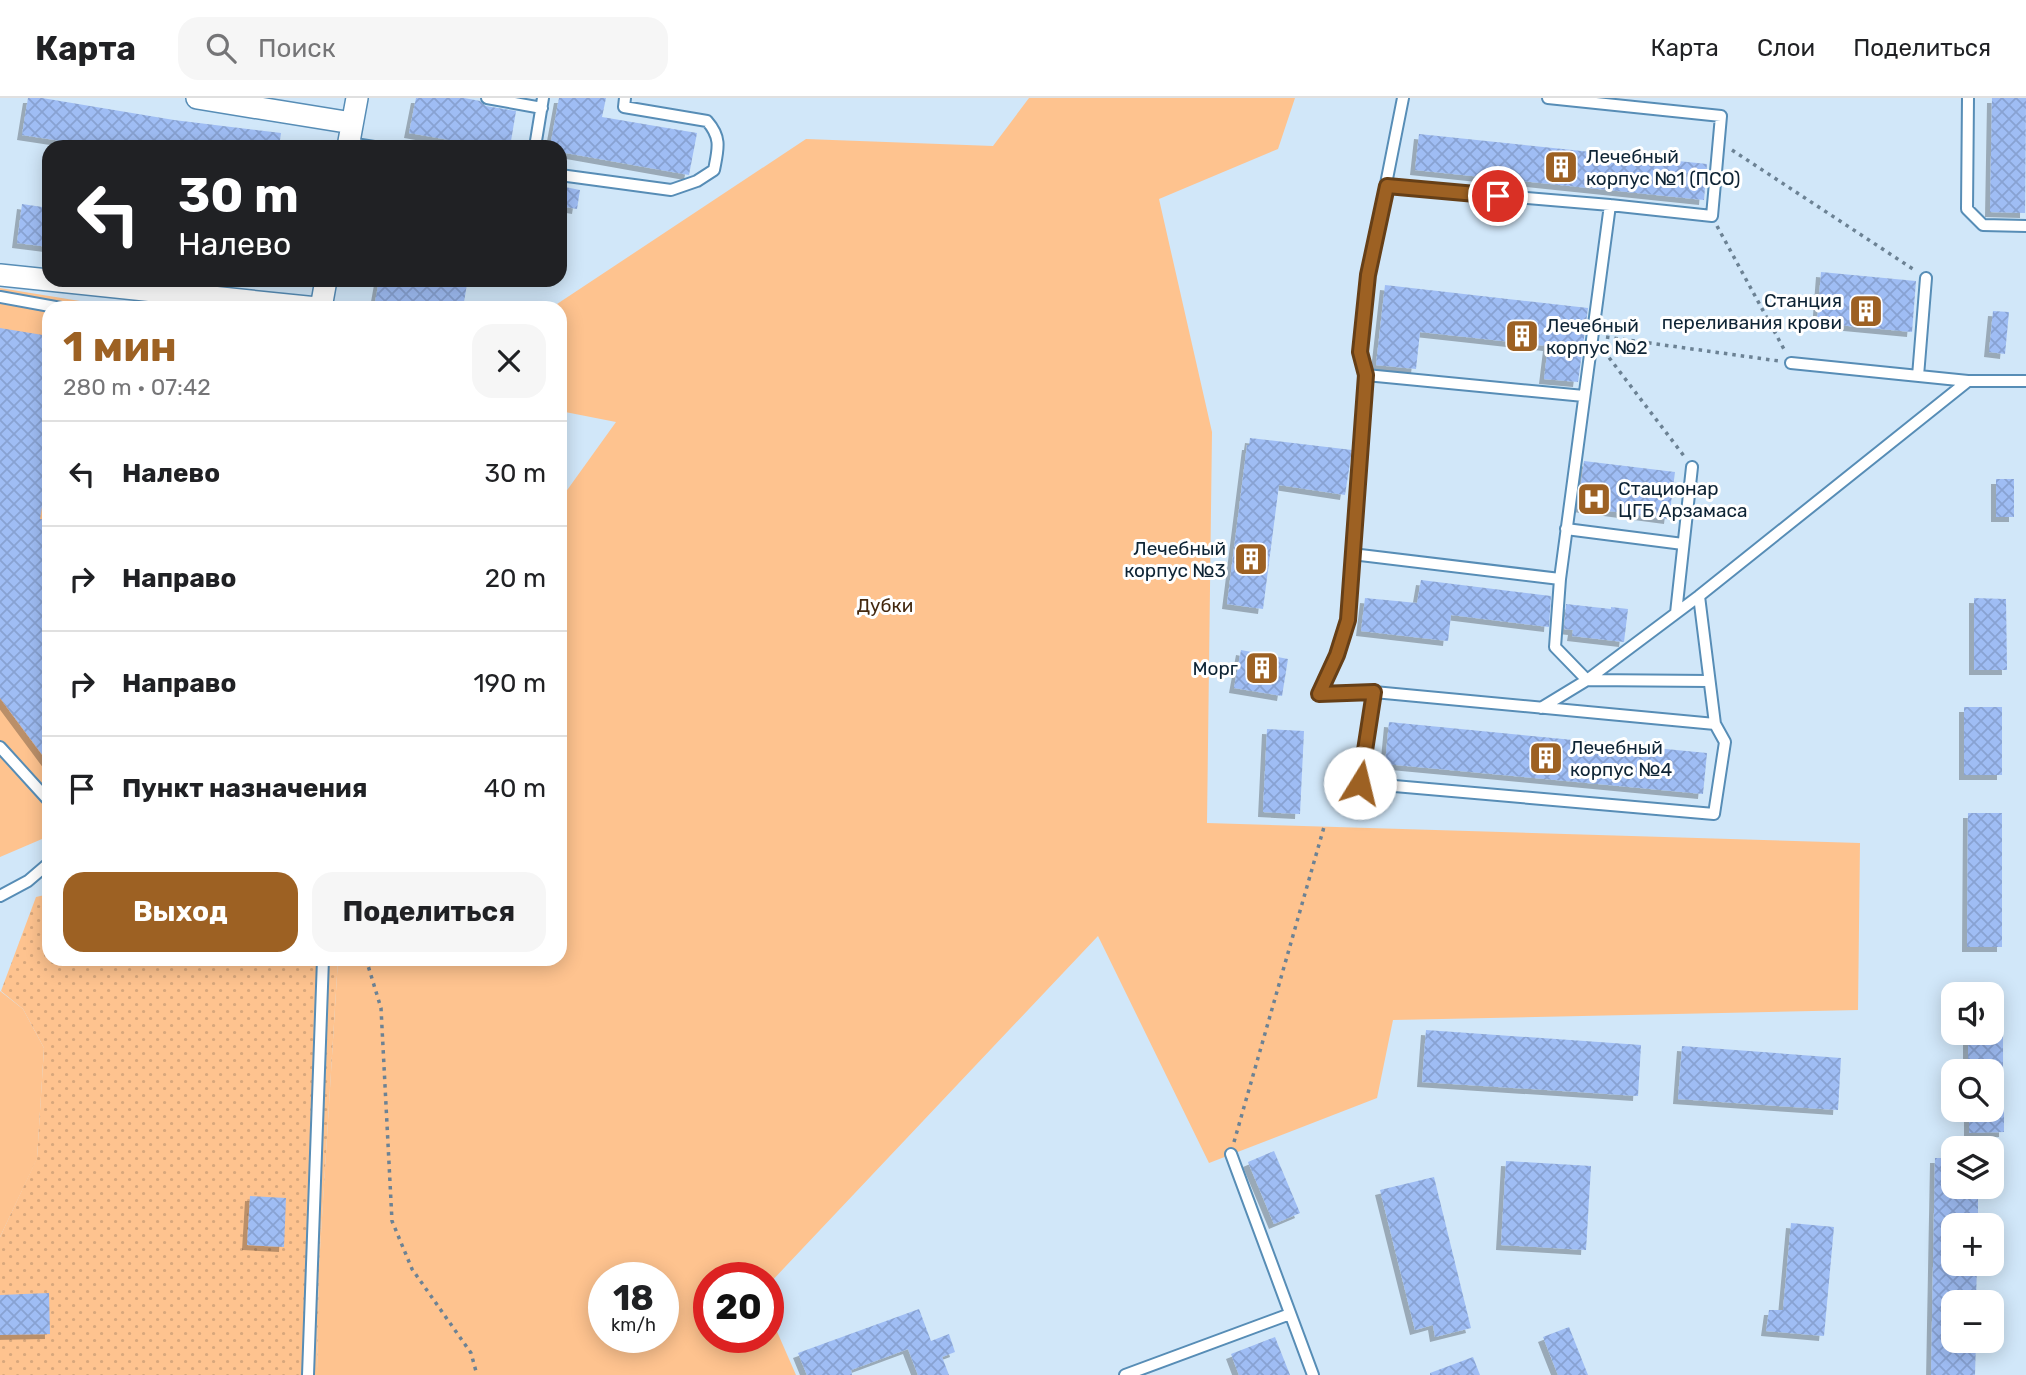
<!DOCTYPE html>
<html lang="ru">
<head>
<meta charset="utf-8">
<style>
	:root { --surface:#fff; --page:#f6f6f6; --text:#202124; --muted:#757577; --line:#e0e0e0; --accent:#9d6123 }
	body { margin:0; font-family:Rubik,sans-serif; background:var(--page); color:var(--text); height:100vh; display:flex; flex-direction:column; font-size:26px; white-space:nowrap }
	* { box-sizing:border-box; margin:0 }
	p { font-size:23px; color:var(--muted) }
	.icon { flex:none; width:38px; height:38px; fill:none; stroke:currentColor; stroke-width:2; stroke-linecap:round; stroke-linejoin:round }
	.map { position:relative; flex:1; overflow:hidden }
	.panel { position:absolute; left:42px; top:203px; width:525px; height:665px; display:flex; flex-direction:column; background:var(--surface); border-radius:21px; box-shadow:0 4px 18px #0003 }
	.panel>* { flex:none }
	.banner { position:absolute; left:42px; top:42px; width:525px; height:147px; border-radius:21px; box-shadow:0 4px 18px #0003; background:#202124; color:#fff; overflow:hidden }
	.tools { position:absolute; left:1941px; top:884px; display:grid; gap:14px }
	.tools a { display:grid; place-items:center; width:63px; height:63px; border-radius:14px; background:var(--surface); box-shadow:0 4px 18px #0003; font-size:35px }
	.speed { position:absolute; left:588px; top:1164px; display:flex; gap:14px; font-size:35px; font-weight:700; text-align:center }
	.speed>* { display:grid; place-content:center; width:91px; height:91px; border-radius:50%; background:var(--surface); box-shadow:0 4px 18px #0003; line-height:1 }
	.speed small { font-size:18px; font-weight:400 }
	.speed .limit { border:10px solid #d22; background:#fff; color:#111 }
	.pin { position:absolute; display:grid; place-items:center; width:60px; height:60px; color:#fff; margin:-30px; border:4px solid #fff; border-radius:50%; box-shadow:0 2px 7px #0007 }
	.me { position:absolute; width:77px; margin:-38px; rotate:9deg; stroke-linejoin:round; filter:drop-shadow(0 0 5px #0008) }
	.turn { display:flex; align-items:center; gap:24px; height:147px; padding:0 21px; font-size:32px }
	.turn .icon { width:91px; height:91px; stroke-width:2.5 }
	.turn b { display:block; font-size:49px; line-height:60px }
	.round { display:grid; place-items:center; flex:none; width:74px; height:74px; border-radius:21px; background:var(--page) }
	.summary { display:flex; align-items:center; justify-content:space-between; height:119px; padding:0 21px }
	h1 { font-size:42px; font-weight:700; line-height:52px; color:var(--accent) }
	.button { display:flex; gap:14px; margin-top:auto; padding:14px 21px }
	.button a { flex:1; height:80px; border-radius:21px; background:var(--accent); color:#fff; font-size:28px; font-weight:700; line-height:80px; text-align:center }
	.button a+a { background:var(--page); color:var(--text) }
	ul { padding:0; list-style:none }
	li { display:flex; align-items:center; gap:21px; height:105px; padding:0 21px; border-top:2px solid var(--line) }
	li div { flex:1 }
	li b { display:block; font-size:26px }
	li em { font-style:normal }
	header { display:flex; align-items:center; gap:42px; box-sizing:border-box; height:98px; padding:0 35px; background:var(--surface); border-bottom:2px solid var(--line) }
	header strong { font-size:33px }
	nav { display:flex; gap:38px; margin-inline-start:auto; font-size:24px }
	.search { width:490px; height:63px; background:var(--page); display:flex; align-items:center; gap:18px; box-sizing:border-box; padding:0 24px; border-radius:21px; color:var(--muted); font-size:26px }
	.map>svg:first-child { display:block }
	.green { fill:#fec38f; fill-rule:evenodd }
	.garden { fill:url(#garden-dots) }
	.building { fill:url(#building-cross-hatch); filter:url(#shadow) }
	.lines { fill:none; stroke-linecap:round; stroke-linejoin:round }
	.lane-casing { stroke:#578db6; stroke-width:14 }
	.street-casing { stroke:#578db6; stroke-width:24 }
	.path { stroke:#6c8294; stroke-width:3.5; stroke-dasharray:3.5 5; stroke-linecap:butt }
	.lane { stroke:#fff; stroke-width:10 }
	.street { stroke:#fff; stroke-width:21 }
	.route-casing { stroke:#663f17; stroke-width:18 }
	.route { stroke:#9d6123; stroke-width:12 }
	.labels { text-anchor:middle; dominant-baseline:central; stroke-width:6; stroke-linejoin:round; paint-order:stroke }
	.poi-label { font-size:19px; fill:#0e2435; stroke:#fff; text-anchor:start }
	.park-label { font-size:19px; fill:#44290f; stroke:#fff }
</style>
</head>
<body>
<header>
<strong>Карта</strong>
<div class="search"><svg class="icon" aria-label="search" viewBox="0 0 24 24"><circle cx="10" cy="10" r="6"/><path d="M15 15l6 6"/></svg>Поиск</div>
<nav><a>Карта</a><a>Слои</a><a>Поделиться</a></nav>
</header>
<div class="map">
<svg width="2026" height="1277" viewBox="0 0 2026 1277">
	<defs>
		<pattern id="garden-dots" width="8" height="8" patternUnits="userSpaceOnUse" patternTransform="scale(1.75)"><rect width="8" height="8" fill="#fec38f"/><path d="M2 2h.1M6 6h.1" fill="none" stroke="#d8a77c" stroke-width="1.8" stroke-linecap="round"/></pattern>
		<pattern id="building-cross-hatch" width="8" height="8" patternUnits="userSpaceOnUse" patternTransform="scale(1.75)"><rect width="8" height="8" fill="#9fbdf4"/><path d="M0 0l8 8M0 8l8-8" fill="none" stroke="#88a2d2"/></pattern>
		<filter id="shadow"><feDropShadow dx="-5" dy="5" stdDeviation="0" flood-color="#0004"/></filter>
	</defs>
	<rect width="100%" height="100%" fill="#d1e7f9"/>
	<path class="green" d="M1029 0H1295L1278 51 1159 101 1212 334 1207 725 1860 745 1858 912 1393 922 1377 1000 1209 1065 1098 838 768 1187V1180H709V1239H768V1213L796 1277H317L319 1168 338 861H560V402L616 324 560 313V210H551L806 41 993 48ZM604 1180H663V1239H604Z
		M0 190 123 210H49V738L0 759Z
		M0 893 23 911 44 950 37 1061 0 1139Z"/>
	<path class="garden" d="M49 796V861H338L319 1168 317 1277H0V1139L37 1060 44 950 23 911 1 893 36 799Z"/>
	<path class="building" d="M28 0H42L174 22 281 35 279 49H101L22 37Z
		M416 0H464L480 3 486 8 516 13 510 49H490L409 35Z
		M559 0H606L602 19 697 35 689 77 560 54V49H550Z
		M1992 0H2026L2025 115 1990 114Z
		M1419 36 1707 66 1704 102 1415 72Z
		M560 88 580 92 577 111 560 108Z
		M22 106 49 110V149L17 145Z
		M1821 174 1916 183 1912 234 1817 225Z
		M379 182H447L467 186 463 210H374Z
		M1385 187 1588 210 1578 284 1544 281 1548 248 1420 234 1416 271 1376 267Z
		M1993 213 2009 214 2005 256 1989 254Z
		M0 230 49 238V366L40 421 49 422V666L0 600Z
		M1250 340 1352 352 1345 397 1279 387 1263 511 1227 506 1247 347H1249Z
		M1584 363 1675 374 1669 421 1578 409Z
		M1996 381H2014V419H1996Z
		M1421 482 1551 498 1549 529 1451 517 1448 543 1361 533 1365 500 1417 505Z
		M1974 500 2006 501 2007 572H1974Z
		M1566 506 1611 511V509L1628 511 1624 544 1572 538 1573 532 1564 531Z
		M1241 552 1288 561 1282 598 1234 590Z
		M1964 609H2002V677H1964Z
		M1389 624 1707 655 1703 696 1385 666Z
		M1267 631 1304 633 1300 716 1263 714Z
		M1968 715H2002V849H1967Z
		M1426 932 1641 947 1638 998 1422 984Z
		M1968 934H2003V973H1968Z
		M1682 948 1841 960 1838 1012 1678 1001Z
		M1969 1012H2004V1034L1969 1035Z
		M1274 1053 1300 1115 1274 1126 1248 1064Z
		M1935 1060H1953V1088H1978V1127H1953V1166H1977L1976 1204H1953V1242H1976L1975 1277H1931Z
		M1506 1063 1591 1068 1586 1152 1501 1147Z
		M1434 1079 1471 1230 1435 1239 1433 1227 1415 1232 1380 1092Z
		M250 1098 286 1100 284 1149 247 1147Z
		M1791 1125 1834 1129 1824 1238 1766 1233 1769 1212H1783Z
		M49 1195 50 1236 0 1237V1197Z
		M919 1211 931 1243 949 1236 955 1254 942 1259 949 1277H918L908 1251 851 1272 852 1277H807L798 1255Z
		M1569 1229 1588 1277H1558L1543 1239Z
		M1275 1239 1290 1277H1239L1231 1256Z
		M1473 1259 1480 1277H1430V1275Z"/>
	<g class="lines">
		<g class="lane-casing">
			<path id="lane" d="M487 0 542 10
				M1968 0 1967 111 1983 127 2026 128
				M349 45 374 49
				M535 49 543 0
				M560 77 671 92 697 83 714 72C718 51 722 40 707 23L624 9 625 0
				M1387 88 1610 107 1712 118 1721 18 1548 0
				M1610 107 1560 481 1555 549 1587 582 1709 583
				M0 199 61 210
				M1791 265 1968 283
				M1366 277 1584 298
				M1918 278 1926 180
				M1566 431 1683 446
				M1352 456 1560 481
				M1699 498 1715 626 1725 644 1714 716 1360 685 1374 594 1715 626
				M1676 515 1692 369
				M1374 594 1319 596 1337 557 1348 522 1366 277 1360 254 1368 177 1403 0
				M1541 610 1587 582 1699 498 1968 283H2026
				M0 649 49 703
				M0 798 28 783 49 765
				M1231 1056 1313 1277
				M308 1277 323 861
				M1125 1277 1290 1216"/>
		</g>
		<g class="street-casing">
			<path id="street" d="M197 0 352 25
				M348 49 357 0
				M0 177 317 210
				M321 210 326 182"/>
		</g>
		<path class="path" d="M1732 52 1916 173
			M1717 128 1785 253
			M1606 239 1779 263
			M1604 253 1684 358
			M366 861 381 910 392 1123 412 1171 471 1255 477 1277
			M1234 1044 1324 729"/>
		<use href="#lane" class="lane"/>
		<use href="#street" class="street"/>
	</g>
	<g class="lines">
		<g class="route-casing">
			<path id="route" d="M1360 685 1374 594 1319 596 1337 557 1348 522 1366 277 1360 254 1368 177 1387 88 1498 98"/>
		</g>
		<use href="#route" class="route"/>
	</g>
	<defs>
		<g id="building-square" transform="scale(1.75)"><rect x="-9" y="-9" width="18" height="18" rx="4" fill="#9d6123" stroke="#fff"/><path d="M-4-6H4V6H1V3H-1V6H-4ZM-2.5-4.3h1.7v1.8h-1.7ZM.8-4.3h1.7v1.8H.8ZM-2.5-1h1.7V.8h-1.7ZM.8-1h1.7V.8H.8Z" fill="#fff"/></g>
		<g id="hospital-square" transform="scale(1.75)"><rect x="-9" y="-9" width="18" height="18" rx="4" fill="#9d6123" stroke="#fff"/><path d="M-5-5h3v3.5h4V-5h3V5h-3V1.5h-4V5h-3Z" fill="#fff"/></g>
	</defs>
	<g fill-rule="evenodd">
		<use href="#building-square" x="1561" y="69"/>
		<use href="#building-square" x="1866" y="213"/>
		<use href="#building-square" x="1522" y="238"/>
		<use href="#hospital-square" x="1594" y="401"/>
		<use href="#building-square" x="1251" y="461"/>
		<use href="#building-square" x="1262" y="570"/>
		<use href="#building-square" x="1546" y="660"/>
	</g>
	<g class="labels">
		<g class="poi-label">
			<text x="1586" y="58">Лечебный<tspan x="1586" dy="22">корпус №1 (ПСО)</tspan></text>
			<text x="1842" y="202" text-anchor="end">Станция<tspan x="1842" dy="22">переливания крови</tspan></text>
			<text x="1546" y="227">Лечебный<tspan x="1546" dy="22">корпус №2</tspan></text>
			<text x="1618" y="390">Стационар<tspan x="1618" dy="22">ЦГБ Арзамаса</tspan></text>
			<text x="1226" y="450" text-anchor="end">Лечебный<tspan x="1226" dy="22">корпус №3</tspan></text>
			<text x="1238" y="570" text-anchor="end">Морг</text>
			<text x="1570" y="649">Лечебный<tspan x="1570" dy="22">корпус №4</tspan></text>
		</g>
		<g class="park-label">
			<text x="885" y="507">Дубки</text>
		</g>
	</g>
</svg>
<div class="tools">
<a><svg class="icon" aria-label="sound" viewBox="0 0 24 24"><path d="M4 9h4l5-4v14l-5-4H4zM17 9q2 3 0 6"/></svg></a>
<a><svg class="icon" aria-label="search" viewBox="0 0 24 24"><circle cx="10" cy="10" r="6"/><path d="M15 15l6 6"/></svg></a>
<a><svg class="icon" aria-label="layers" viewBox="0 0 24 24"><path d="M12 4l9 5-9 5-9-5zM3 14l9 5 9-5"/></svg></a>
<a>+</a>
<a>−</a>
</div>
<div class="speed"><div>18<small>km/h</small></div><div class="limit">20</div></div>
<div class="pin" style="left:1498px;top:98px;background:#d93025"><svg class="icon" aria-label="arrive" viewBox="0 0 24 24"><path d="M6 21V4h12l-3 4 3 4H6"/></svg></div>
<svg class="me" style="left:1360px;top:685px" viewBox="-20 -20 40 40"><circle r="19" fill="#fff"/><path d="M0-13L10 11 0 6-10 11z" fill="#9d6123"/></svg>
<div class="banner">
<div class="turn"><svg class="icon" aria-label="left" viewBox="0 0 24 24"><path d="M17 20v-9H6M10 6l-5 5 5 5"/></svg><div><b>30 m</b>Налево</div></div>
</div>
<section class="panel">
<div class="summary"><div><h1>1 мин</h1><p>280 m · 07:42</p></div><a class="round"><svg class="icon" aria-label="close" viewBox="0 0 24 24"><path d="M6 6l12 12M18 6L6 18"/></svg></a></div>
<ul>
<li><svg class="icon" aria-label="left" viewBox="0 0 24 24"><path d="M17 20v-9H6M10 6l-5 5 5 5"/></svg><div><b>Налево</b></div><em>30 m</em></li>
<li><svg class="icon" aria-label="right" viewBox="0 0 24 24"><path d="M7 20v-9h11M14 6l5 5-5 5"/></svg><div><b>Направо</b></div><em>20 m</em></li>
<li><svg class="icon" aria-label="right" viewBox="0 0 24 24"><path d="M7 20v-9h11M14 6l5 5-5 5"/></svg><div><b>Направо</b></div><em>190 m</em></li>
<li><svg class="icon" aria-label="arrive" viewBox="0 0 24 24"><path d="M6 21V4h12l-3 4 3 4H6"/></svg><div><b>Пункт назначения</b></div><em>40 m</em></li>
</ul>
<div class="button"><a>Выход</a><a>Поделиться</a></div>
</section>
</div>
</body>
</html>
